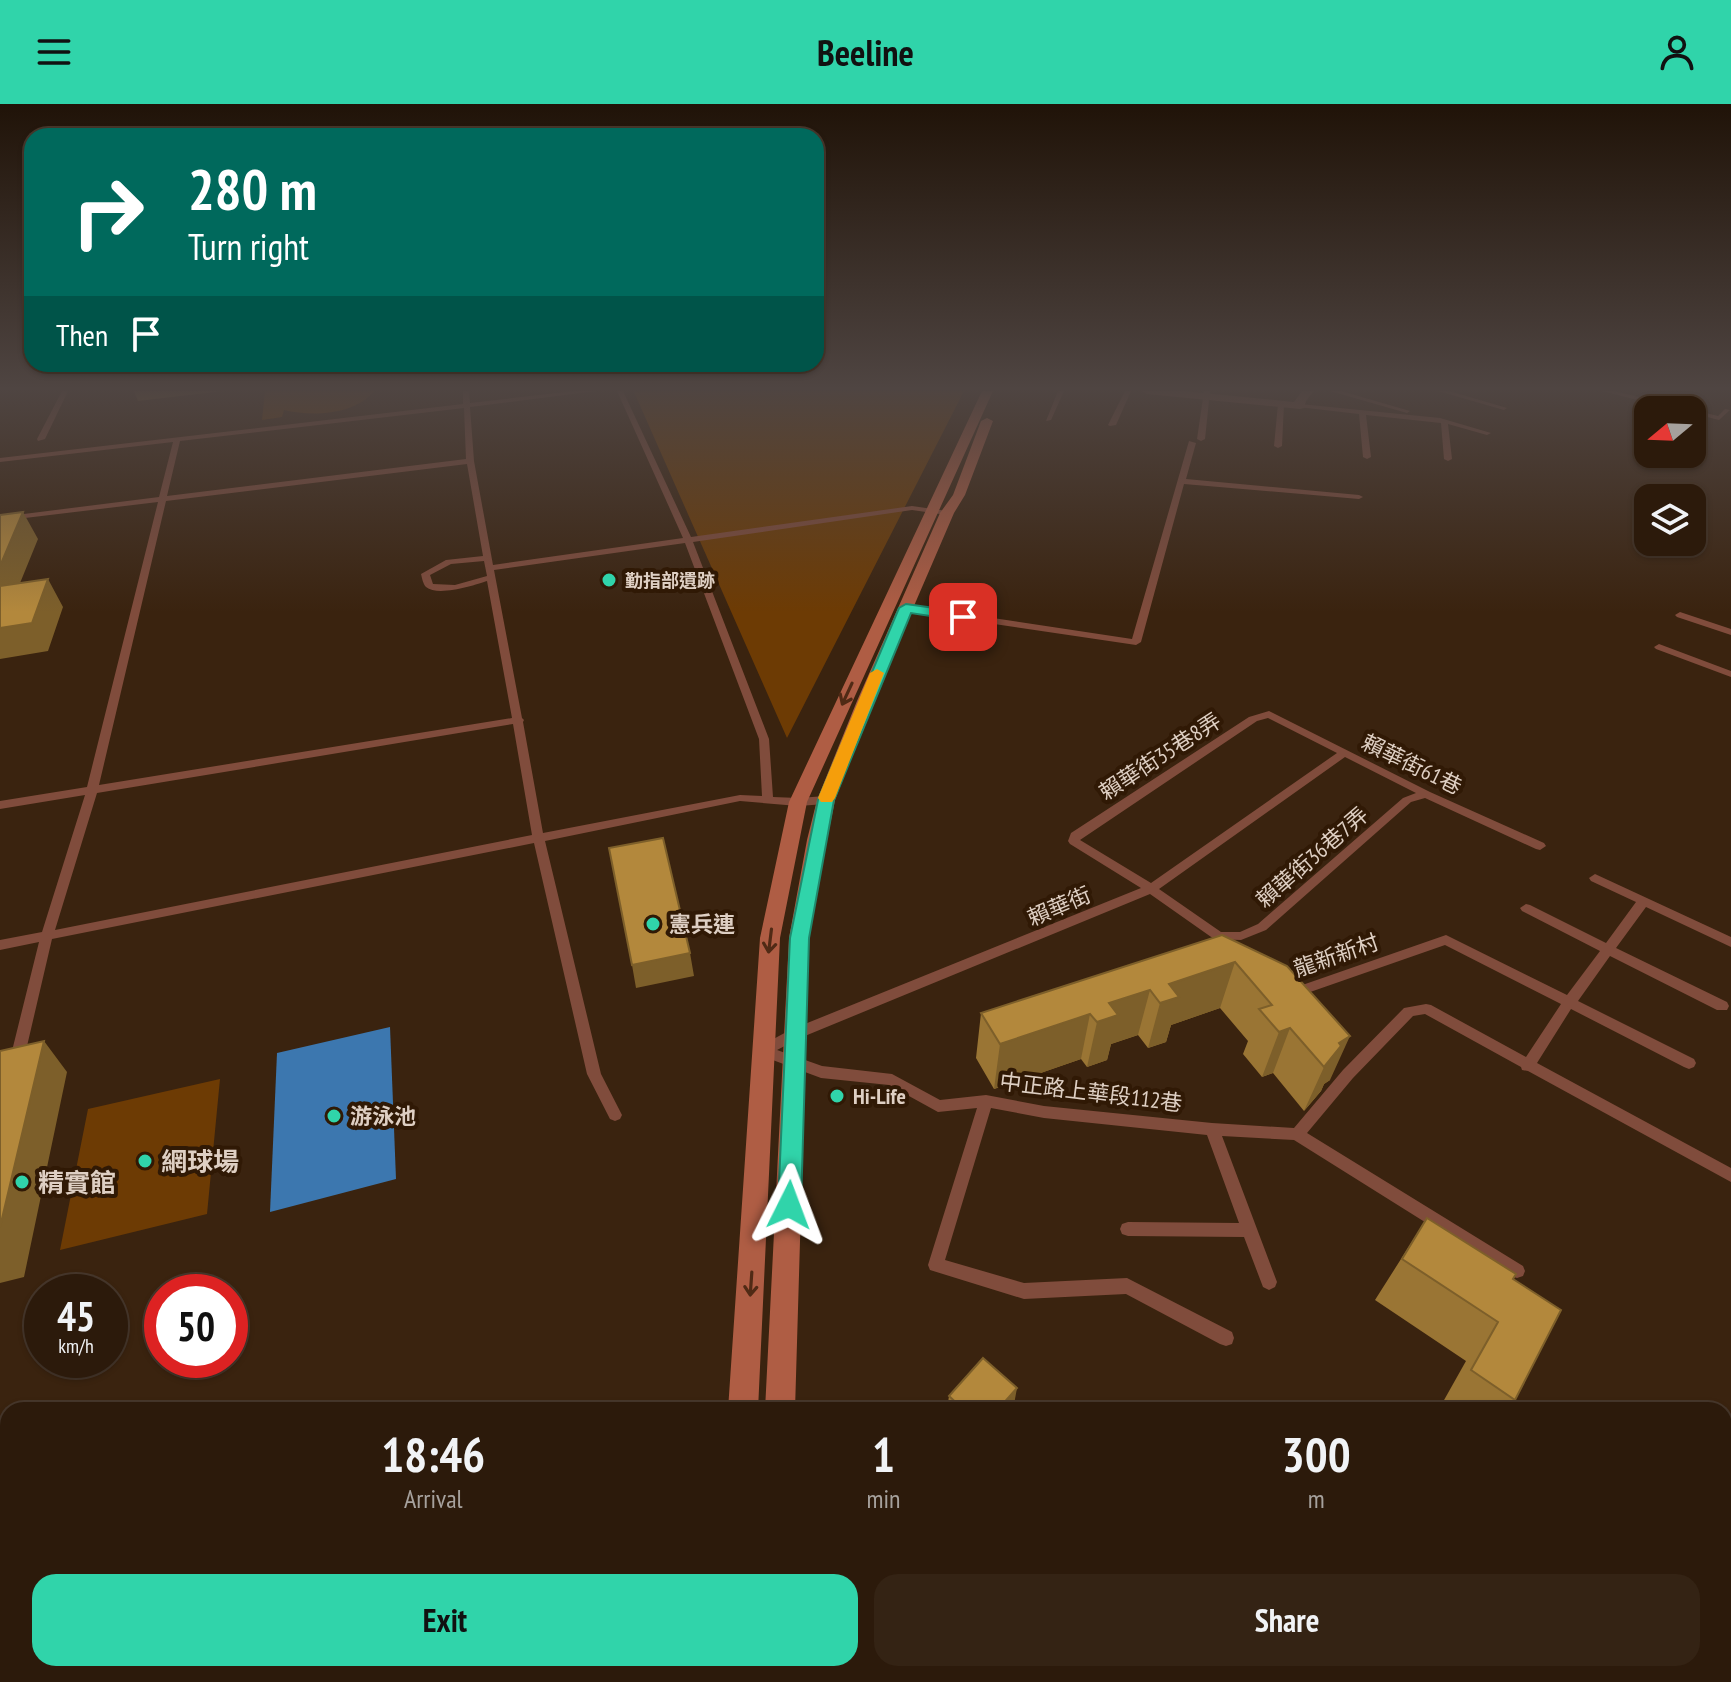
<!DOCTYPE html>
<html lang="en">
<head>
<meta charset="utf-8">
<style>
	:root { --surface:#2c1a0b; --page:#342314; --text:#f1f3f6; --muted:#a6a19d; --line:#48382c; --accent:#30d4aa }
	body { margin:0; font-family:"PT Sans Narrow","Noto Sans TC",sans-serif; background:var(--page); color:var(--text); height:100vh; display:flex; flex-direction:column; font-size:30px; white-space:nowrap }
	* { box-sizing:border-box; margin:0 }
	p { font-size:26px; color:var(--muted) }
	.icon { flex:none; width:44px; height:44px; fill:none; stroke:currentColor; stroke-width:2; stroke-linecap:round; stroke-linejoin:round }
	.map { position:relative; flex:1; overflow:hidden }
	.side { position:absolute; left:0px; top:1298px; width:1732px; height:280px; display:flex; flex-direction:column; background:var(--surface); border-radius:24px 24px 0 0; box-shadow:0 2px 6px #0004,0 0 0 2px var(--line) }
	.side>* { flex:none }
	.banner { position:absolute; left:24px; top:24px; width:800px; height:244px; border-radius:24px; box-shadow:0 2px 6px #0004,0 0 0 2px var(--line); background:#00695c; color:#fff; overflow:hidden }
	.needle { width:52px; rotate:251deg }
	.fabs { position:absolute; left:1634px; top:292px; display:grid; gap:16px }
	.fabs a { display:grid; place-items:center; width:72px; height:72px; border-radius:16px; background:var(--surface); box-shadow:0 2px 6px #0004,0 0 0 2px var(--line); font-size:40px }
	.speed { position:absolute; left:24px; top:1170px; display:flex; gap:16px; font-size:40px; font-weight:700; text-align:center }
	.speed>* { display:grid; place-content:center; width:104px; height:104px; border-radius:50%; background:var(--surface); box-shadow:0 2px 6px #0004,0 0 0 2px var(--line); line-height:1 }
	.speed small { font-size:20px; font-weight:400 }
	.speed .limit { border:12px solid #d22; background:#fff; color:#111 }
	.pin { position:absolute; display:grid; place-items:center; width:68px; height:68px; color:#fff; margin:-34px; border-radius:16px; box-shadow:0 4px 12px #0006 }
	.me { position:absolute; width:88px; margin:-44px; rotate:3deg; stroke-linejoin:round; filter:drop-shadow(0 0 6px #0008) }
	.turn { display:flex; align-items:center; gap:28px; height:168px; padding:0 32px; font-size:36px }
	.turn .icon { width:104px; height:104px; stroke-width:2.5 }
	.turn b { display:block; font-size:56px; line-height:68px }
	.then { display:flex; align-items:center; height:76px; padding:0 32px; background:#0003; gap:16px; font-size:30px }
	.eta { display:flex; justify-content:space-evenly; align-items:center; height:136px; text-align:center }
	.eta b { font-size:48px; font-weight:700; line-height:56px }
	.primary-button { display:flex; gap:16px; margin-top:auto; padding:16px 32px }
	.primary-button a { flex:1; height:92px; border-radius:24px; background:var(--accent); color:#111; font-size:32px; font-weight:700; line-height:92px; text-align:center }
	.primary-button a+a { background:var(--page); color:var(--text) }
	header { display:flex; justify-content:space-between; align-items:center; height:104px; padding:0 32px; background:var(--accent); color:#111; font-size:36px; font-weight:700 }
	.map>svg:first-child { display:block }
	.green { fill:#6d3b04 }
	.water { fill:#3c77af }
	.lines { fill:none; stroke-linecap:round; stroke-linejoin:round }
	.lane { fill:#804c3c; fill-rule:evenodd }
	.street { fill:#804c3c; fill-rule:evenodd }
	.secondary { fill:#af5d44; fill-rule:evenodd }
	.wall { fill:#9a7534 }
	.shaded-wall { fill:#7d5f2a }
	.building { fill:#b3883c; stroke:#7d5f2a; stroke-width:2 }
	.oneway { stroke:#502a15 }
	.route { fill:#30d4aa; stroke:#1f8a6e; stroke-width:2 }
	.slow { fill:#f59e0b }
	.poi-dot { fill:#30d4aa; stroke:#301905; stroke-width:3 }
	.labels { text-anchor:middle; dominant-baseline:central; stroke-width:8; stroke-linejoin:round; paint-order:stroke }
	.far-poi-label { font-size:18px; font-weight:bold; fill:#decfc3; stroke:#301905; text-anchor:start }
	.street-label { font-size:22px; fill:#decfc3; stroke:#301905 }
	.poi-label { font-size:22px; font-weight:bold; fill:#decfc3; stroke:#301905; text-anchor:start }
	.near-poi-label { font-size:26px; font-weight:bold; fill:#decfc3; stroke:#301905; text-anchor:start }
</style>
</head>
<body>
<header><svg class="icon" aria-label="menu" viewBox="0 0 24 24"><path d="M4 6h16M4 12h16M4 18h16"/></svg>Beeline<svg class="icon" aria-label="person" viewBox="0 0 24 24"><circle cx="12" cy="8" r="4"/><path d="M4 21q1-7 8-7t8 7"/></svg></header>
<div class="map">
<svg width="1731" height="1578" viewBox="0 0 1731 1578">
	<rect width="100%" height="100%" fill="#3a230f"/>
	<path class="green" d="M265 287H374C355 311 312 313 284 306L282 313 262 316Z
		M645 287H964L787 634 634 288Z
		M220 975 207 1110 60 1146 88 1005Z"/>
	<path class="water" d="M390 923 396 1075 270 1108 277 949Z"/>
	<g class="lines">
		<path class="lane" d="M62 287H68L45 335 38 337 37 335Z
			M463 287H469L470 299 574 287H596L470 303 474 357 493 461 683 434 617 287H623L691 433 912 402 947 407 951 409 947 411 912 406 693 438 769 635 773 693 798 694 826 692 832 696 826 700 798 702 740 697 545 737 601 970 622 1011 620 1015 615 1017 610 1015 587 970 534 739 52 835 24 955 22 959 17 960 12 959 10 955 39 838 0 846V836L42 828 85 691 0 705V697L87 683 158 398 0 417V413L159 393 173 338 0 358V354L463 300ZM464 304 466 355 167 392 180 337ZM467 360 483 452 446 456 421 470C422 474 423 480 426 483 438 493 475 481 487 477L512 614 99 681 166 397ZM685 439 759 635 762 692 740 691 543 729 523 618 524 616 522 614 494 466ZM484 457 487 472 455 481 433 480 430 471 451 460ZM513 620 532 731 55 826 97 689Z
			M1058 287H1064L1051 316 1046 317Z
			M1125 287H1131L1116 321 1110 322 1108 321Z
			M1204 287H1210L1205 335 1201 337 1197 335Z
			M1330 287H1341L1410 307 1407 309Z
			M1438 287H1449L1507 304 1504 306Z
			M1602 287H1614L1718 312 1725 305 1730 306 1719 316 1692 309V306H1677Z
			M1281 298 1284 300 1282 342 1278 344 1274 342 1278 300Z
			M1300 300 1440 314 1491 329 1487 331 1448 320 1452 355 1448 357 1444 355 1441 319 1366 311 1371 353 1367 355 1363 353 1359 310 1298 303 1297 302Z
			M1189 337 1196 339 1186 375 1359 391 1363 393 1359 395 1184 380 1141 538 1136 541 906 507 902 504 906 501 1132 535Z
			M1680 508 1731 525V531L1677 513 1675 511Z
			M1659 540 1731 567V573L1656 545 1654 543Z
			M1269 607 1430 688 1544 739 1546 742 1540 746 1536 745 1425 694 1411 698 1266 826 1241 836 1214 835 1150 790 800 934 777 946 822 962 892 970 940 996 986 991 1044 1002 1212 1019 1294 1024 1343 966 1404 904 1426 900 1431 901 1526 953 1561 900 1445 841 1293 894 1288 892 1286 889 1288 886 1446 831 1567 891 1600 847 1522 807 1520 804 1526 800 1530 801 1606 839 1636 798 1591 777 1589 774 1595 770 1731 833V843L1646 803 1616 844 1727 898 1729 902 1727 906H1717L1610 852 1578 897 1694 955 1696 959 1694 963 1689 965 1684 963 1571 905 1537 959 1731 1064V1078L1528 967 1522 966 1521 963 1425 910 1413 912 1353 974 1307 1029 1523 1162 1525 1167 1523 1172 1517 1174 1511 1172 1294 1036 1222 1032 1277 1178 1275 1183 1269 1186 1263 1183 1244 1133 1128 1132 1122 1130 1120 1125 1122 1120 1128 1118 1239 1119 1207 1031 1044 1014 991 1004 945 1156 1024 1179 1127 1174 1232 1228 1234 1234 1232 1240 1226 1242 1220 1240 1126 1190 1024 1195 930 1166 928 1161 977 1004 938 1008 889 981 821 974 759 951 757 947 759 943 790 926 1141 784 1070 740 1068 737 1071 729 1249 613ZM1268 614 1337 649 1151 779 1080 736 1257 617ZM1345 653 1416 689 1403 694 1258 820 1240 828H1221L1159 785Z"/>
		<path class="street" d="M1142 287H1183L1294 298 1302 287H1314L1306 297 1304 304 1300 305 1147 290Z"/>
		<path class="secondary" d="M982 287H993L807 698 780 834 758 1306H728L760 834 789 698Z
			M987 314 993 317 965 391 954 409 873 597 835 696 827 736 809 834 795 1306H765L789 834 807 736 817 696 857 597 940 409 953 391 981 317Z
			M709 1570H743L742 1578H708Z
			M751 1570H785V1578H751Z"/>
	</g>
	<path class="wall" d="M1222 831 1287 862 1330 976 1324 980 1321 987 1304 1007 1273 969 1262 973 1243 950 1248 937 1220 904 1171 921 1166 938 1148 944 1138 931 1111 940 1107 956 1087 963 1081 955 994 985 976 954 981 909Z
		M1427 1114 1513 1175 1515 1296 1506 1306H1441L1439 1305 1466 1257 1375 1196Z
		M949 1292 1013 1306H947Z"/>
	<path class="shaded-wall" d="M134 287H223L138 297Z
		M23 408 38 435 7 511 0 499V462Z
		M48 475 63 503 48 547 0 555V524Z
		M690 849 694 872 636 884 632 861Z
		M1235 858 1220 904 1171 921 1166 938 1148 944 1160 899 1169 880Z
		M1150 886 1138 931 1111 940 1107 956 1087 963 1097 918 1109 899Z
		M1090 910 1081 955 994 985 1000 940Z
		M1290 924 1273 969 1262 973 1279 928Z
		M1350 932 1330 976 1324 980 1321 987 1304 1007 1324 963 1339 939Z
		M44 937 67 968 24 1173 0 1179V1123Z
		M1017 1284 1013 1306H1000V1303Z"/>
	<path class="building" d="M23 408 0 462V411Z
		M48 475 32 519 0 524V482Z
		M663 734 690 849 632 861 609 744Z
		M1222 831 1287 862 1350 932 1339 939 1341 942 1324 963 1290 924 1279 928 1259 905 1272 901 1235 858 1169 880 1179 893 1160 899 1150 886 1109 899 1118 911 1097 918 1090 910 1000 940 981 909Z
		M44 937 0 1123V947Z
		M1427 1114 1516 1170 1513 1175 1561 1206 1515 1296 1471 1266 1498 1218 1402 1155Z
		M983 1254 1017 1284 1000 1303 1004 1306H964L949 1292Z"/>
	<defs><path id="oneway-shaft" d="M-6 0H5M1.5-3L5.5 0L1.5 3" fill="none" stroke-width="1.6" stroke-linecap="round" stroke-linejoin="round" transform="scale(2)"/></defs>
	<g class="oneway">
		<use href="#oneway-shaft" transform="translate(847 590) rotate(115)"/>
		<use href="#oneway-shaft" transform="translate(770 837) rotate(97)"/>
		<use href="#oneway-shaft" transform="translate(751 1180) rotate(94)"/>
	</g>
	<linearGradient id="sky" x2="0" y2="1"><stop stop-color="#201308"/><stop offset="0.56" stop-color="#4f4542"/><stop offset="1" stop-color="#4f4542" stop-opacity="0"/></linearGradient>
	<rect width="1731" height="508" fill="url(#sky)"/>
	<path class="route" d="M906 500 963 508 970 513 963 517 911 509 834 696 809 834 801 1101 798 1108 789 1111 781 1108 778 1101 790 834 818 696 899 504Z"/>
	<path class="slow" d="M877 565 884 569 835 694 832 698H821L818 694 870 569Z"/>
	<g class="poi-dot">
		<circle cx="609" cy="476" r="8"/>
		<circle cx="653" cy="820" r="8"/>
		<circle cx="837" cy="992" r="8"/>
		<circle cx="334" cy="1012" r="8"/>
		<circle cx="145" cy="1057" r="8"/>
		<circle cx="22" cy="1078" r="8"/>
	</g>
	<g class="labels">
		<g class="far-poi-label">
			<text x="625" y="476">勤指部遺跡</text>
		</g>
		<g class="street-label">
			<text transform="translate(1160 652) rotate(-33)">賴華街35巷8弄</text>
			<text transform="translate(1412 660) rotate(26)">賴華街61巷</text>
			<text transform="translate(1312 753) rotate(-41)">賴華街36巷7弄</text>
			<text transform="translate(1059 802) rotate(-23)">賴華街</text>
			<text transform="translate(1336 851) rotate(-19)">龍新新村</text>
			<text transform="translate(1091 988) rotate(7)">中正路上華段112巷</text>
		</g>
		<g class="poi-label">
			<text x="669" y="820">憲兵連</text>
			<text x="853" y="992">Hi-Life</text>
			<text x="350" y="1012">游泳池</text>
		</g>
		<g class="near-poi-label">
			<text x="161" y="1057">網球場</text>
			<text x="38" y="1078">精實館</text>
		</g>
	</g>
</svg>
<div class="fabs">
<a><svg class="needle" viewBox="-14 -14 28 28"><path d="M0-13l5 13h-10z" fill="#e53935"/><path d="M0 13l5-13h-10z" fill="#a6a19d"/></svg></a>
<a><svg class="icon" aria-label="layers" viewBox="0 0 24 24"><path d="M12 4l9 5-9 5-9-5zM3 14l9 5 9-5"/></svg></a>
</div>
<div class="speed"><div>45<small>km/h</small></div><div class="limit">50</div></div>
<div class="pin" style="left:963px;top:513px;background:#d93025"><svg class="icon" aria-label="arrive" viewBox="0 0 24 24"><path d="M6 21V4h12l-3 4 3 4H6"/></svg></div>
<svg class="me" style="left:789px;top:1101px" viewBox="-20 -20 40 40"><path d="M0-17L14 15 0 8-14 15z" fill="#30d4aa" stroke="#fff" stroke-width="4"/></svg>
<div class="banner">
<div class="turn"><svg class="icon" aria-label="right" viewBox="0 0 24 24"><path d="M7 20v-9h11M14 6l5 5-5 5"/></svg><div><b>280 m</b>Turn right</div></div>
<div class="then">Then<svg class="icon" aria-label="arrive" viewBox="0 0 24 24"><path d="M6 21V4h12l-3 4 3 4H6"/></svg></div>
</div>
<section class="side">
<div class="eta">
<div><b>18:46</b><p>Arrival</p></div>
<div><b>1</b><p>min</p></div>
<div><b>300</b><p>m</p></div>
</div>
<div class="primary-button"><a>Exit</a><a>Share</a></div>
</section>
</div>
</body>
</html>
